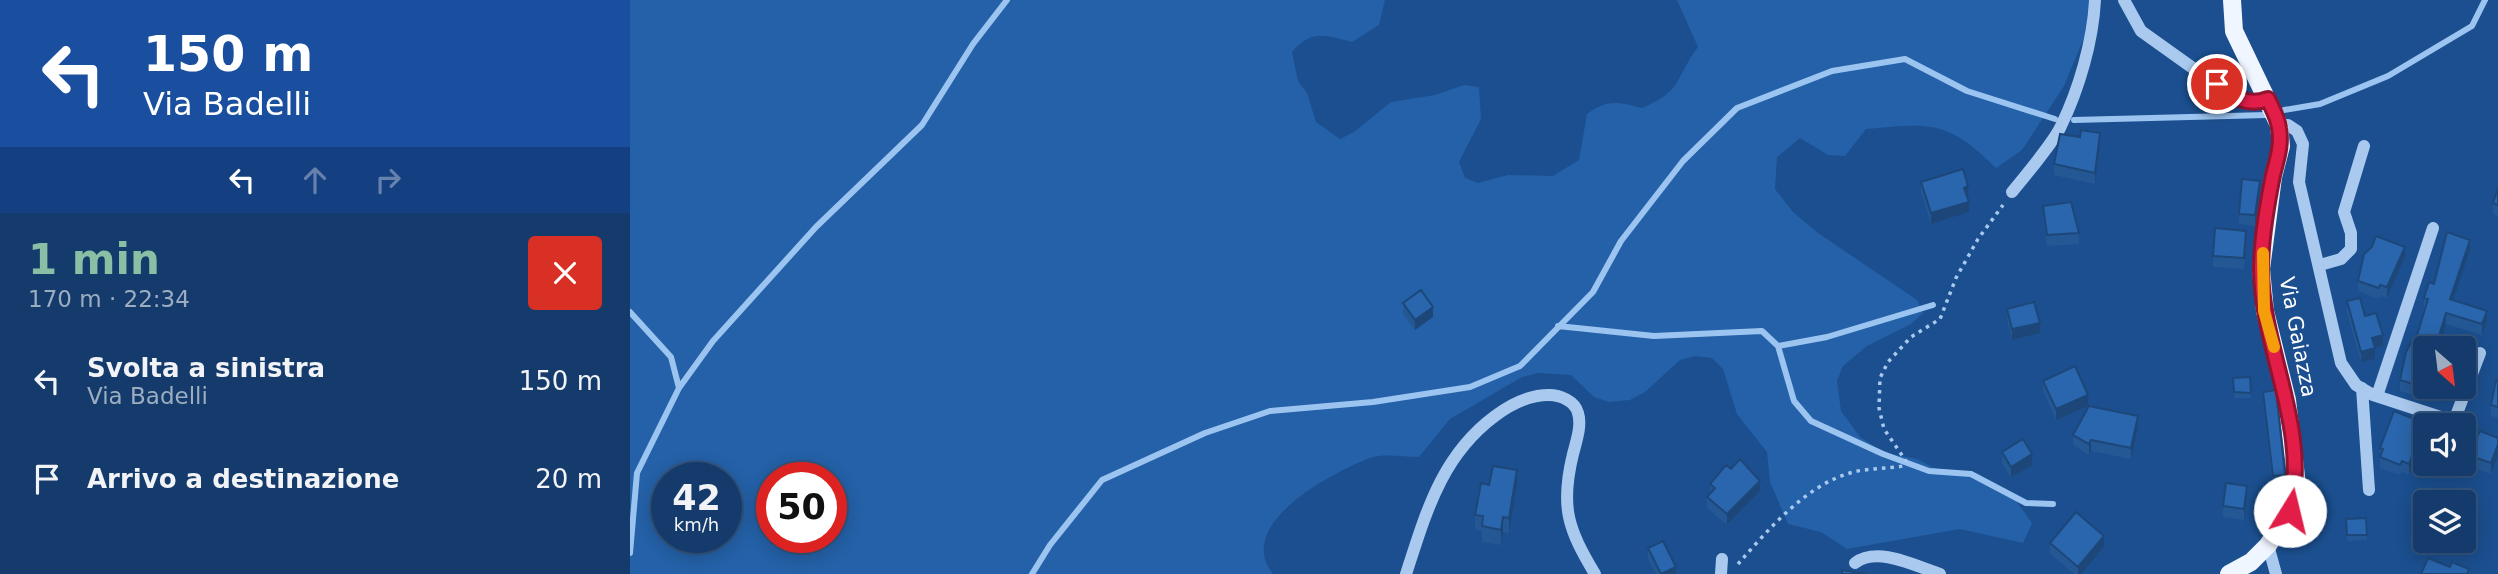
<!DOCTYPE html>
<html lang="it">
<head>
<meta charset="utf-8">
<style>
	:root { --surface:#143b6b; --page:#214673; --text:#f1f3f6; --muted:#9dadc1; --line:#33557e; --accent:#8abfa5 }
	body { margin:0; font-family:"DejaVu Sans",sans-serif; background:var(--page); color:var(--text); height:100vh; display:flex; flex-direction:column; font-size:26px; white-space:nowrap }
	* { box-sizing:border-box; margin:0 }
	p { font-size:23px; color:var(--muted) }
	.icon { flex:none; width:38px; height:38px; fill:none; stroke:currentColor; stroke-width:2; stroke-linecap:round; stroke-linejoin:round }
	.map { position:relative; flex:1; overflow:hidden }
	.panel { display:flex; flex-direction:column; background:var(--surface); width:630px }
	.panel>* { flex:none }
	.hud { background:#1a4fa0; color:#fff; overflow:hidden }
	.needle { width:46px; rotate:152deg }
	.controls { position:absolute; left:1783px; top:336px; display:grid; gap:14px }
	.controls a { display:grid; place-items:center; width:63px; height:63px; border-radius:7px; background:var(--surface); box-shadow:0 4px 18px #0003,0 0 0 2px var(--line); font-size:35px }
	.speed { position:absolute; left:21px; top:462px; display:flex; gap:14px; font-size:35px; font-weight:700; text-align:center }
	.speed>* { display:grid; place-content:center; width:91px; height:91px; border-radius:50%; background:var(--surface); box-shadow:0 4px 18px #0003,0 0 0 2px var(--line); line-height:1 }
	.speed small { font-size:18px; font-weight:400 }
	.speed .limit { border:10px solid #d22; background:#fff; color:#111 }
	.pin { position:absolute; display:grid; place-items:center; width:60px; height:60px; color:#fff; margin:-30px; border:4px solid #fff; border-radius:50%; box-shadow:0 2px 7px #0007 }
	.me { position:absolute; width:77px; margin:-38px; rotate:9deg; stroke-linejoin:round; filter:drop-shadow(0 0 5px #0008) }
	.turn { display:flex; align-items:center; gap:24px; height:147px; padding:0 28px; font-size:32px }
	.turn .icon { width:91px; height:91px; stroke-width:2.5 }
	.turn b { display:block; font-size:49px; line-height:60px }
	.lanes { display:flex; align-items:center; height:66px; padding:0 28px; background:#0003; justify-content:center; gap:35px; direction:ltr }
	.lanes .off { opacity:.35 }
	.round { display:grid; place-items:center; flex:none; width:74px; height:74px; border-radius:7px; background:var(--page) }
	.summary { display:flex; align-items:center; justify-content:space-between; height:119px; padding:0 28px }
	h1 { font-size:42px; font-weight:700; line-height:52px; color:var(--accent) }
	ul { padding:0; list-style:none }
	li { display:flex; align-items:center; gap:21px; height:98px; padding:0 28px }
	li div { flex:1 }
	li b { display:block; font-size:26px }
	li em { font-style:normal }
	main { display:flex; flex:1; min-height:0 }
	.map>svg:first-child { display:block }
	.green { fill:#2461a8; fill-rule:evenodd }
	.lines { fill:none; stroke-linecap:round; stroke-linejoin:round }
	.stream { stroke:#9cc4f0; stroke-width:6 }
	.path { stroke:#a9c9ee; stroke-width:3.5; stroke-dasharray:3.5 5; stroke-linecap:butt }
	.minor { stroke:#a9c9ee; stroke-width:12 }
	.major { stroke:#f0f6ff; stroke-width:18 }
	.wall { fill:#245895 }
	.shaded-wall { fill:#1d4779 }
	.building { fill:#2a66ad; stroke:#1d4779; stroke-width:2 }
	.route-casing { stroke:#92132f; stroke-width:18 }
	.route { stroke:#e11d48; stroke-width:12 }
	.slow { stroke:#f59e0b; stroke-width:12 }
	.labels { text-anchor:middle; dominant-baseline:central; stroke-width:7; stroke-linejoin:round; paint-order:stroke }
	.street-label { font-size:21px; fill:#fff; stroke:#1b4f8f }
</style>
</head>
<body>
<main>
<section class="panel">
<div class="hud">
<div class="turn"><svg class="icon" aria-label="left" viewBox="0 0 24 24"><path d="M17 20v-9H6M10 6l-5 5 5 5"/></svg><div><b>150 m</b>Via Badelli</div></div>
<div class="lanes"><svg class="icon" aria-label="left" viewBox="0 0 24 24"><path d="M17 20v-9H6M10 6l-5 5 5 5"/></svg><svg class="icon off" aria-label="ahead" viewBox="0 0 24 24"><path d="M12 20V5M6 11l6-6 6 6"/></svg><svg class="icon off" aria-label="right" viewBox="0 0 24 24"><path d="M7 20v-9h11M14 6l5 5-5 5"/></svg></div>
</div>
<div class="summary"><div><h1>1 min</h1><p>170 m · 22:34</p></div><a class="round" style="background:#d93025;color:#fff"><svg class="icon" aria-label="close" viewBox="0 0 24 24"><path d="M6 6l12 12M18 6L6 18"/></svg></a></div>
<ul>
<li><svg class="icon" aria-label="left" viewBox="0 0 24 24"><path d="M17 20v-9H6M10 6l-5 5 5 5"/></svg><div><b>Svolta a sinistra</b><p>Via Badelli</p></div><em>150 m</em></li>
<li><svg class="icon" aria-label="arrive" viewBox="0 0 24 24"><path d="M6 21V4h12l-3 4 3 4H6"/></svg><div><b>Arrivo a destinazione</b></div><em>20 m</em></li>
</ul>
</section>
<div class="map">
<svg width="1868" height="574" viewBox="0 0 1868 574">
	<rect width="100%" height="100%" fill="#1b4f8f"/>
	<path class="green" d="M0 0H755L749 25 722 42C695 35 682 29 662 52L668 81 677 93 686 122 710 139 724 132 761 102 805 95 834 85 849 87 851 119 829 162 835 178 848 183 878 175 923 176 949 160 957 114C977 99 989 102 1012 108 1054 90 1044 79 1068 47L1047 0H1459L1456 33 1434 86 1392 150 1366 168C1317 120 1302 123 1236 129L1215 156 1198 155 1170 138 1147 157 1145 189 1163 212 1188 233 1287 300 1293 313 1281 324 1237 346 1213 366 1207 381 1211 411 1230 437 1255 453 1287 459 1312 472 1343 475 1384 498 1402 523 1393 543 1330 529 1217 549 1191 532 1158 524 1140 482 1137 452 1107 414 1093 369 1082 358 1065 356 1050 360 1015 392 1000 400 979 402 964 397 941 375 908 373 892 377 820 419 789 457C774 457 753 453 740 458 703 472 603 524 643 574H0ZM37 478H96V537H37ZM142 478H201V537H142Z"/>
	<g class="lines">
		<path class="stream" d="M1654 110 1690 104 1758 76 1842 26 1855 0
			M1444 120 1637 115
			M0 312 41 357 49 388
			M928 326 1024 336 1132 331 1148 346 1164 401 1181 421 1253 454 1299 471 1341 474 1396 503 1423 504
			M1148 346 1197 337 1303 305
			M0 553 7 473 49 388 83 341 186 227 292 125 343 44 377 0
			M402 574 420 545 472 480 575 433 640 411 743 402 840 387 890 366 963 292 991 241 1053 161 1107 108 1202 71 1275 59 1337 91 1425 119"/>
		<path class="path" d="M1108 564C1138 530 1175 486 1220 473 1236 468 1256 469 1273 466L1276 461 1254 429 1249 408 1250 378 1258 362 1281 337 1310 319 1326 278 1348 239 1373 205"/>
		<path class="minor" d="M1494 0 1511 31 1602 96 1625 103 1638 99
			M1649 125H1658L1667 131 1673 144 1669 182 1711 363 1726 385 1743 395 1829 423 1828 425
			M1382 192C1395 176 1424 142 1431 126 1449 89 1463 41 1465 0
			M1690 265 1711 259 1721 249V233L1714 212 1734 146
			M1732 388 1739 490
			M1747 396 1803 228
			M1824 421 1850 353
			M1813 467 1814 464
			M1638 545 1646 574
			M1225 563C1248 546 1285 566 1310 574
			M776 574C796 513 811 456 865 416 881 404 899 395 919 395 930 395 945 401 948 413 952 426 946 442 943 454 930 507 938 529 965 574
			M1091 574 1092 559"/>
		<path class="major" d="M1599 574 1621 562 1638 545 1660 511 1667 485 1657 400 1635 311 1631 269 1643 177 1651 146 1649 125 1604 31 1602 0"/>
	</g>
	<path class="wall" d="M1470 144 1465 184 1424 175V164Z
		M1291 182 1338 197H1337L1339 212 1301 224 1291 193Z
		M1868 188V216L1863 214V203Z
		M1630 192 1625 226 1609 224V214Z
		M1413 206 1449 233V244L1417 246 1413 217Z
		M1616 242 1614 269 1583 267V256Z
		M1840 250 1823 300 1857 322 1852 335 1816 324 1810 343 1813 348H1796V387H1802L1799 396 1791 393 1790 397 1770 391V380L1785 342 1795 309 1794 308V298L1804 284Z
		M1775 257 1757 298 1750 296 1749 299 1728 291V281Z
		M1717 301 1735 316 1753 346 1745 348V359L1731 362 1717 312Z
		M773 303 803 317 785 330 773 314Z
		M1377 309 1410 333 1382 340 1377 319Z
		M1620 377 1621 398H1604L1603 378Z
		M1413 381 1458 406 1426 420 1413 391Z
		M1868 381V418L1861 416V405Z
		M1633 392 1655 475V486L1643 487 1633 403Z
		M1508 427 1501 459 1461 451 1459 455 1443 445V435Z
		M1794 433 1779 475 1772 472 1770 475 1750 468V448Z
		M1868 438V455L1861 474 1838 466V455Z
		M1372 452 1402 465 1381 478 1372 463Z
		M1080 484 1130 491 1097 525 1077 508V497L1080 494Z
		M859 485H887L879 533 873 532 871 545 852 542V531L845 530V515Z
		M1617 497 1614 520 1593 517V506Z
		M1736 518 1737 540 1717 541 1716 519Z
		M1420 543 1474 547 1451 574H1444L1420 554Z
		M1018 548 1046 574H1026L1018 559Z"/>
	<path class="shaded-wall" d="M1470 133V144L1465 184V173Z
		M1630 181V192L1625 226V215Z
		M1338 186V197L1334 198V188Z
		M1339 202V212L1301 224V213Z
		M1840 240V250L1820 310V299Z
		M1775 247V257L1757 298V287Z
		M803 307V317L785 330V320Z
		M1857 311V322L1852 335V324Z
		M1816 313V324L1809 348 1807 342Z
		M1410 323V333L1382 340V329Z
		M1753 335V346L1745 348V359L1731 362V352L1742 338Z
		M1458 395V406L1426 420V409Z
		M1508 416V427L1501 459V448Z
		M1794 423V433L1779 475V464Z
		M1461 440V451L1459 455V444Z
		M1868 444V455L1861 474V463Z
		M1402 454V465L1381 478V467Z
		M887 470V485L879 533V518Z
		M1130 481V491L1097 525V514Z
		M1617 486V497L1614 520V509Z
		M873 517V532L871 545V530Z
		M1474 536V547L1451 574H1448V567Z
		M1046 567V574H1031Z"/>
	<path class="building" d="M1451 130 1470 133 1465 173 1424 164 1430 134 1450 137Z
		M1333 169 1338 186 1334 188 1339 202 1301 213 1291 182Z
		M1612 179 1630 181 1625 215 1609 214Z
		M1868 188V205L1863 203Z
		M1441 202 1449 233 1417 235 1413 206Z
		M1585 228 1616 231 1614 258 1583 256Z
		M1817 232 1840 240 1820 299 1857 311 1852 324 1816 313 1807 342 1813 344 1812 348H1796V383L1791 382 1790 386 1770 380 1776 352 1782 341 1785 342 1798 299 1794 298 1799 282 1804 284Z
		M1746 236 1775 247 1757 287 1750 285 1749 288 1728 281 1734 254 1742 247Z
		M791 290 803 307 785 320 773 303Z
		M1730 298 1735 316 1746 313 1753 335 1742 338 1745 348 1731 352 1717 301Z
		M1404 302 1410 323 1382 329 1377 309Z
		M1445 366 1458 395 1426 409 1413 381Z
		M1620 377 1621 393 1604 392 1603 378Z
		M1866 380 1868 381V407L1861 405Z
		M1646 390 1655 475 1643 476 1633 392Z
		M1459 406 1508 416 1501 448 1461 440 1459 444 1443 435Z
		M1764 411 1794 423 1779 464 1772 461 1770 465 1750 457 1753 449 1750 448Z
		M1850 431 1868 438V444L1861 463 1838 455Z
		M1393 439 1402 454 1381 467 1372 452Z
		M1110 459 1130 481 1097 514 1077 497 1085 488 1080 484 1096 465 1101 469Z
		M863 466 887 470 879 518 873 517 871 530 852 526 853 516 845 515 851 483 859 485Z
		M1596 483 1617 486 1614 509 1593 506Z
		M1446 512 1474 536 1448 567 1420 543Z
		M1736 518 1737 535H1717L1716 519Z
		M1033 541 1046 567 1031 574 1018 548Z
		M1798 558 1820 567 1822 562 1839 569 1837 574H1791Z
		M1212 570 1236 574H1212Z"/>
	<g class="lines">
		<g class="route-casing">
			<path id="route" d="M1587 84C1604 97 1617 107 1638 99 1642 108 1648 118 1649 128 1652 145 1647 159 1643 175 1637 205 1631 240 1631 270 1632 351 1680 429 1660 511"/>
		</g>
		<use href="#route" class="route"/>
		<path class="slow" d="M1633 253 1634 311 1644 347"/>
	</g>
	<g class="labels">
		<g class="street-label">
			<text transform="translate(1668 337) rotate(79)">Via Gaiazza</text>
		</g>
	</g>
</svg>
<div class="controls">
<a><svg class="needle" viewBox="-14 -14 28 28"><path d="M0-13l5 13h-10z" fill="#e53935"/><path d="M0 13l5-13h-10z" fill="#9dadc1"/></svg></a>
<a><svg class="icon" aria-label="sound" viewBox="0 0 24 24"><path d="M4 9h4l5-4v14l-5-4H4zM17 9q2 3 0 6"/></svg></a>
<a><svg class="icon" aria-label="layers" viewBox="0 0 24 24"><path d="M12 4l9 5-9 5-9-5zM3 14l9 5 9-5"/></svg></a>
</div>
<div class="speed"><div>42<small>km/h</small></div><div class="limit">50</div></div>
<div class="pin" style="left:1587px;top:84px;background:#d93025"><svg class="icon" aria-label="arrive" viewBox="0 0 24 24"><path d="M6 21V4h12l-3 4 3 4H6"/></svg></div>
<svg class="me" style="left:1660px;top:511px" viewBox="-20 -20 40 40"><circle r="19" fill="#fff"/><path d="M0-13L10 11 0 6-10 11z" fill="#e11d48"/></svg>
</div>
</main>
</body>
</html>
